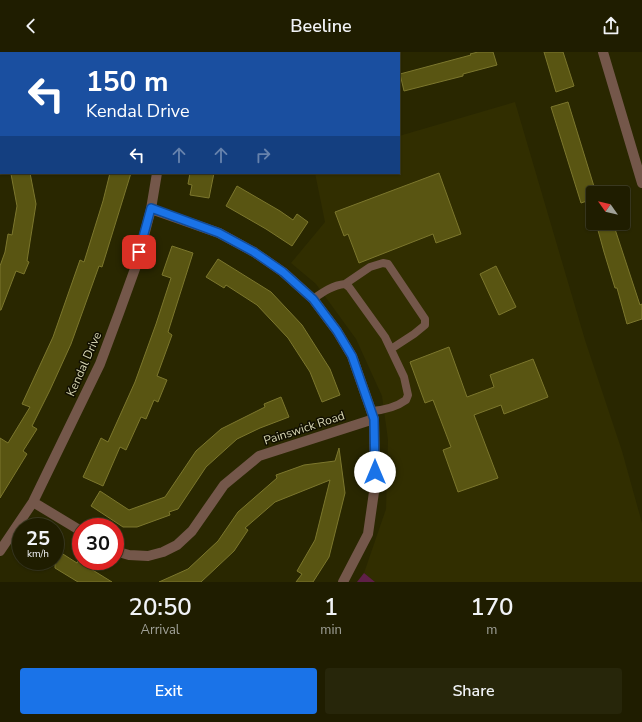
<!DOCTYPE html>
<html lang="en">
<head>
<meta charset="utf-8">
<style>
	:root { --surface:#1f1d00; --page:#27260a; --text:#f1f3f6; --muted:#a1a299; --line:#3c3b22; --accent:#1a73e8 }
	body { margin:0; font-family:"Nunito Sans",sans-serif; background:var(--page); color:var(--text); height:100vh; display:flex; flex-direction:column; font-size:15px; white-space:nowrap }
	* { box-sizing:border-box; margin:0 }
	p { font-size:13px; color:var(--muted) }
	.icon { flex:none; width:22px; height:22px; fill:none; stroke:currentColor; stroke-width:2; stroke-linecap:round; stroke-linejoin:round }
	.map { position:relative; height:530px; overflow:hidden }
	.panel { display:flex; flex-direction:column; background:var(--surface); flex:1 }
	.panel>* { flex:none }
	.banner { position:absolute; left:0px; top:0px; width:400px; height:122px; box-shadow:0 1px 3px #0004,0 0 0 1px var(--line); background:#1a4fa0; color:#fff; overflow:hidden }
	.needle { width:26px; rotate:304deg }
	.controls { position:absolute; left:586px; top:134px; display:grid; gap:8px }
	.controls a { display:grid; place-items:center; width:44px; height:44px; border-radius:4px; background:var(--surface); box-shadow:0 1px 3px #0004,0 0 0 1px var(--line); font-size:20px }
	.speed { position:absolute; left:12px; top:466px; display:flex; gap:8px; font-size:20px; font-weight:700; text-align:center }
	.speed>* { display:grid; place-content:center; width:52px; height:52px; border-radius:50%; background:var(--surface); box-shadow:0 1px 3px #0004,0 0 0 1px var(--line); line-height:1 }
	.speed small { font-size:10px; font-weight:400 }
	.speed .limit { border:6px solid #d22; background:#fff; color:#111 }
	.pin { position:absolute; display:grid; place-items:center; width:34px; height:34px; color:#fff; margin:-17px; border-radius:8px; box-shadow:0 2px 6px #0006 }
	.me { position:absolute; width:44px; margin:-22px; rotate:0deg; stroke-linejoin:round; filter:drop-shadow(0 0 3px #0008) }
	.turn { display:flex; align-items:center; gap:14px; height:84px; padding:0 20px; font-size:18px }
	.turn .icon { width:52px; height:52px; stroke-width:2.5 }
	.turn b { display:block; font-size:28px; line-height:34px }
	.lanes { display:flex; align-items:center; height:38px; padding:0 20px; background:#0003; justify-content:center; gap:20px; direction:ltr }
	.lanes .off { opacity:.35 }
	.eta { display:flex; justify-content:space-evenly; align-items:center; height:68px; text-align:center }
	.eta b { font-size:24px; font-weight:600; line-height:28px }
	.primary-button { display:flex; gap:8px; margin-top:auto; padding:8px 20px }
	.primary-button a { flex:1; height:46px; border-radius:4px; background:var(--accent); color:#fff; font-size:16px; font-weight:600; line-height:46px; text-align:center }
	.primary-button a+a { background:var(--page); color:var(--text) }
	header { display:flex; justify-content:space-between; align-items:center; height:52px; padding:0 20px; background:var(--surface); font-size:18px; font-weight:600 }
	.map>svg:first-child { display:block }
	.built { fill:#312e00 }
	.green { fill:#5f2047 }
	.building { fill:#595512; stroke:#7c772d }
	.lines { fill:none; stroke-linecap:round; stroke-linejoin:round }
	.service { stroke:#74574a; stroke-width:8 }
	.minor { stroke:#74574a; stroke-width:10 }
	.tertiary { stroke:#74574a; stroke-width:10 }
	.route-casing { stroke:#114b97; stroke-width:10 }
	.route { stroke:#1a73e8; stroke-width:7 }
	.labels { text-anchor:middle; dominant-baseline:central; stroke-width:3; stroke-linejoin:round; paint-order:stroke }
	.street-label { font-size:12px; fill:#d8d7b3; stroke:#110f00 }
</style>
</head>
<body>
<header><svg class="icon" aria-label="back" viewBox="0 0 24 24"><path d="M15 5l-7 7 7 7"/></svg>Beeline<svg class="icon" aria-label="share" viewBox="0 0 24 24"><path d="M12 15V3M7 8l5-5 5 5M5 13v7h14v-7"/></svg></header>
<div class="map">
<svg width="642" height="530" viewBox="0 0 642 530">
	<rect width="100%" height="100%" fill="#292700"/>
	<path class="built" d="M515 50 585 288 622 399 642 471V530H375L364 521 386 457 388 388 382 344 356 287 316 232 291 211 325 170 315 121H399V84Z"/>
	<path class="green" d="M364 521 375 530H357Z"/>
	<path class="building" d="M478 0H493L497 13 463 22V24L404 39 400 22 471 3 470 2Z
		M544 0H563L574 34 556 40Z
		M568 50 596 141H593V147L581 151 551 55Z
		M19 121H30L36 152 27 209 29 210 24 222 16 219 1 258H0V214L5 200 8 182 12 183 17 154 11 122Z
		M110 121H131L102 215 99 214 71 292 50 338 32 374 37 377 23 399 27 402 0 446V386L8 391 30 355 22 352 53 285 80 208 84 210 103 149Z
		M190 121H214L209 146 190 143 192 133 188 132Z
		M439 121 461 182 436 191 433 182 359 211 348 182 344 184 335 160Z
		M237 134 280 159 293 168 297 162 308 170 292 194 266 177 226 154Z
		M596 171H613L640 253 642 252V267L627 272 617 236H615L604 200Z
		M172 194 193 201 168 280 172 283 157 324 167 328 158 350 154 348 146 367 141 365 126 398 120 395 103 434 83 425 101 386 108 390 135 330 156 272 171 226 162 223Z
		M218 207 271 240 302 273 330 317 340 343 322 350 310 320 288 286 257 253 226 233 224 236 206 225Z
		M496 214 516 255 499 263 480 222Z
		M449 295 467 345 494 335 490 323 533 307 548 345 504 362 501 353 474 363 498 426 458 440 443 398 451 395 433 348 425 351 410 310Z
		M281 345 289 365 260 376 237 387 206 415 178 457 169 460 170 463 137 475H123L91 454 100 439 129 458 165 445 196 399 221 377 265 355 264 352Z
		M339 396 345 441 329 505 313 530H296L302 522 297 519 315 488 330 428 275 450 245 476 248 478 234 499 201 530H159L188 517 218 489 238 460 277 426 276 423 304 413 335 409Z
		M55 497 77 511 78 509 112 530H78L55 516Z"/>
	<g class="lines">
		<path class="service" d="M345 232 370 215 383 211 388 212 425 267V273L414 282 391 297
			M313 247C323 240 333 233 345 232L349 235 385 285 404 325 408 343 406 348C395 356 384 358 372 359"/>
		<path class="minor" d="M134 0 136 1
			M337 1 341 0
			M151 157 219 181 254 200 283 220 313 247 337 279 352 304 374 367 375 433 368 482 343 530
			M33 450 81 479
			M0 499 33 450 100 312 119 261 136 214 151 157 157 121
			M115 499 129 503 148 504 163 500 177 493 192 479 224 433 259 404 374 367"/>
		<path class="tertiary" d="M603 0 642 131"/>
	</g>
	<g class="lines">
		<g class="route-casing">
			<path id="route" d="M139 200 151 156 219 181 254 200 283 220 313 247 337 279 352 304 374 367 375 420"/>
		</g>
		<use href="#route" class="route"/>
	</g>
	<g class="labels">
		<g class="street-label">
			<text transform="translate(84 312) rotate(-66)">Kendal Drive</text>
			<text transform="translate(304 376) rotate(-18)">Painswick Road</text>
		</g>
	</g>
</svg>
<div class="controls">
<a><svg class="needle" viewBox="-14 -14 28 28"><path d="M0-13l5 13h-10z" fill="#e53935"/><path d="M0 13l5-13h-10z" fill="#a1a299"/></svg></a>
</div>
<div class="speed"><div>25<small>km/h</small></div><div class="limit">30</div></div>
<div class="pin" style="left:139px;top:200px;background:#d93025"><svg class="icon" aria-label="arrive" viewBox="0 0 24 24"><path d="M6 21V4h12l-3 4 3 4H6"/></svg></div>
<svg class="me" style="left:375px;top:420px" viewBox="-20 -20 40 40"><circle r="19" fill="#fff"/><path d="M0-13L10 11 0 6-10 11z" fill="#1a73e8"/></svg>
<div class="banner">
<div class="turn"><svg class="icon" aria-label="left" viewBox="0 0 24 24"><path d="M17 20v-9H6M10 6l-5 5 5 5"/></svg><div><b>150 m</b>Kendal Drive</div></div>
<div class="lanes"><svg class="icon" aria-label="left" viewBox="0 0 24 24"><path d="M17 20v-9H6M10 6l-5 5 5 5"/></svg><svg class="icon off" aria-label="ahead" viewBox="0 0 24 24"><path d="M12 20V5M6 11l6-6 6 6"/></svg><svg class="icon off" aria-label="ahead" viewBox="0 0 24 24"><path d="M12 20V5M6 11l6-6 6 6"/></svg><svg class="icon off" aria-label="right" viewBox="0 0 24 24"><path d="M7 20v-9h11M14 6l5 5-5 5"/></svg></div>
</div>
</div>
<section class="panel">
<div class="eta">
<div><b>20:50</b><p>Arrival</p></div>
<div><b>1</b><p>min</p></div>
<div><b>170</b><p>m</p></div>
</div>
<div class="primary-button"><a>Exit</a><a>Share</a></div>
</section>
</body>
</html>
